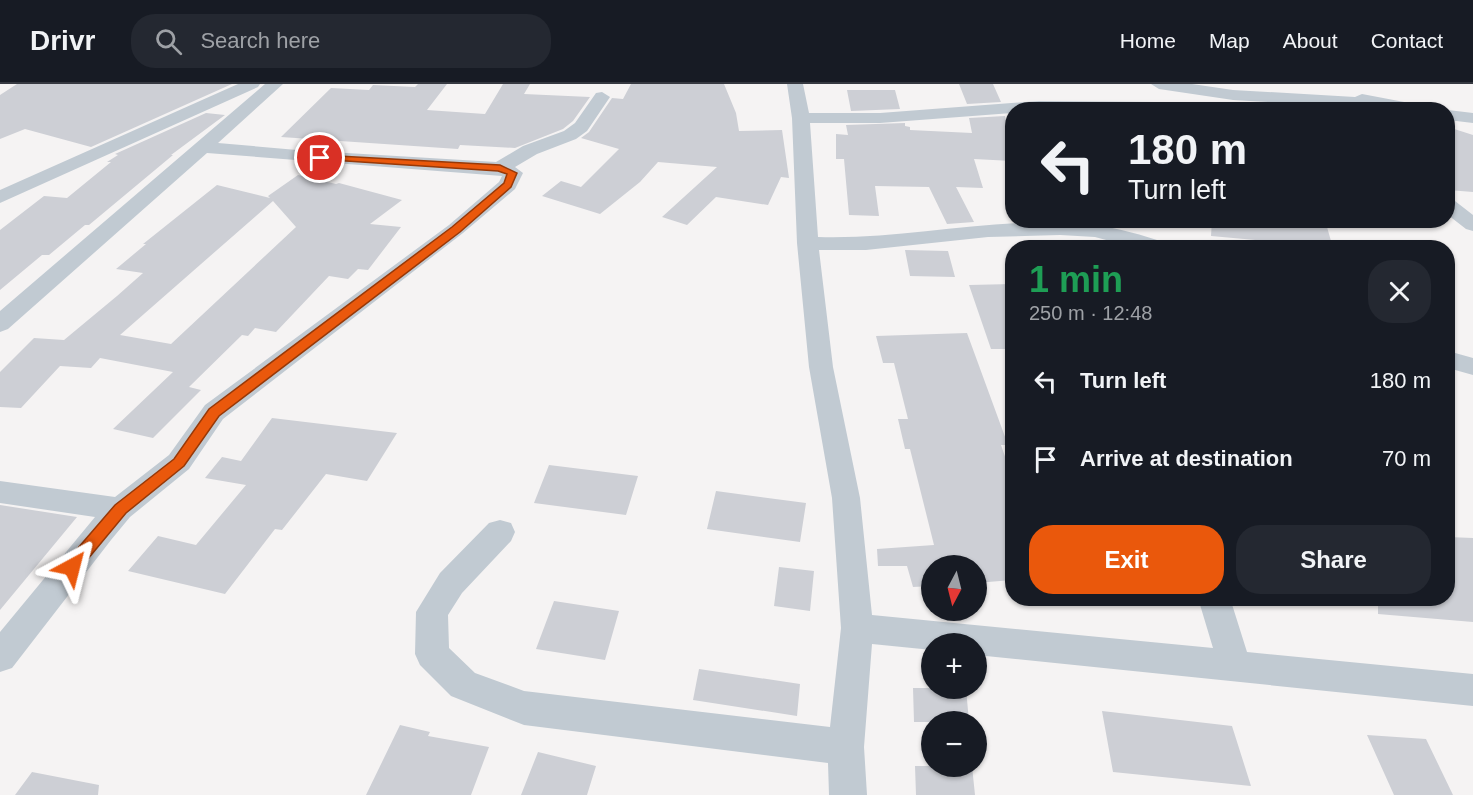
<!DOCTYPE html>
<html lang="en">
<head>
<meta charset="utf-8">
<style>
	:root { --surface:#171b24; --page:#242831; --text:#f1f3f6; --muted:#9ea1a6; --line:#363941; --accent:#ea580c }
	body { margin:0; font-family:Helvetica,sans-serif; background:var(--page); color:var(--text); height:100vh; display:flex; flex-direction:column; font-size:22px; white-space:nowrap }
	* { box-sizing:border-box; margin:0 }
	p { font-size:20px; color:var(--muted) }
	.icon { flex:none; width:33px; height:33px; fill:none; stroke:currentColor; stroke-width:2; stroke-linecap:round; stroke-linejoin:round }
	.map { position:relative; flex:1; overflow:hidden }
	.side { position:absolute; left:1005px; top:156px; width:450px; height:366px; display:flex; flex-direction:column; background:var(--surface); border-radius:24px; box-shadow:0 2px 4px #0004 }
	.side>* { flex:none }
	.top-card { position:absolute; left:1005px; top:18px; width:450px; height:126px; border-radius:24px; box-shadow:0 2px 4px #0004; background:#171b24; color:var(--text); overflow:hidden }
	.needle { width:39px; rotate:187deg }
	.buttons { position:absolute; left:921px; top:471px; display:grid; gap:12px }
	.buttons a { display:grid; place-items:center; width:66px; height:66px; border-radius:50%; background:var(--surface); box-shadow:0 2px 4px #0004; font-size:30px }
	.pin { position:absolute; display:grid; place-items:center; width:51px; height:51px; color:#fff; margin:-26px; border:3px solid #fff; border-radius:50%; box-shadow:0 2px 6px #0007 }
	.me { position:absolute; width:66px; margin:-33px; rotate:38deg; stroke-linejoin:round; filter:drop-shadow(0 0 4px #0008) }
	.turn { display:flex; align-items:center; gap:21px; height:126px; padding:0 24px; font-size:27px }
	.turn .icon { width:78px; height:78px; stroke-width:2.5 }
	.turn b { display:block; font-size:42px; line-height:51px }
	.round { display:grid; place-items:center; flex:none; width:63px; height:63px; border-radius:24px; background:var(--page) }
	.headline { display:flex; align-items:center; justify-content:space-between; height:102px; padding:0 24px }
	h1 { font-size:36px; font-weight:700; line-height:45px; color:#1e9e55 }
	.action { display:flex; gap:12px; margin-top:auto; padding:12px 24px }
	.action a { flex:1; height:69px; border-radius:24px; background:var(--accent); color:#fff; font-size:24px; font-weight:700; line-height:69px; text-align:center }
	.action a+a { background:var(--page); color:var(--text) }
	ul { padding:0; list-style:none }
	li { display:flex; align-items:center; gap:18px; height:78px; padding:0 24px }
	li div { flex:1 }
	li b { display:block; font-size:22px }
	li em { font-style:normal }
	header { display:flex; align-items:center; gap:36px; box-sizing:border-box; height:84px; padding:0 30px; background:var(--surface); border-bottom:2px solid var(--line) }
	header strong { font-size:28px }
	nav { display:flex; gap:33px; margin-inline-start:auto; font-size:21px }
	.search { width:420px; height:54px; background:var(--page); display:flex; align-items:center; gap:15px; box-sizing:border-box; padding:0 21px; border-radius:24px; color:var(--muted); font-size:22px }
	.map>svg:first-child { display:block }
	.building { fill:#cdcfd5; fill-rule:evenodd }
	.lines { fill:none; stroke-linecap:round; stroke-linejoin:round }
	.minor { fill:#c1cad2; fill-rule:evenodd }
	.route { fill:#ea580c; stroke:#983908; stroke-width:1.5 }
</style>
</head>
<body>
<header>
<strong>Drivr</strong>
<div class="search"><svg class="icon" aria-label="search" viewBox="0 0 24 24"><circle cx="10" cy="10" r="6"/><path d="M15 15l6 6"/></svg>Search here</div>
<nav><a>Home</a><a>Map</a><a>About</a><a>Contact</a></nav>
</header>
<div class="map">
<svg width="1473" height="711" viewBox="0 0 1473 711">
	<rect width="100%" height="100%" fill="#f5f3f3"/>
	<path class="building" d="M17 0H232L91 63 25 45 0 55V11Z
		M418 0H447L427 26 485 30 503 0H530L524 10 590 13 573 37 563 45 515 64 460 61 458 65 281 53 331 4 369 6 373 1 415 3Z
		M631 0H724L736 29 739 47 782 46 789 94 781 93 768 121 716 113 687 141 662 133 717 83 658 78 640 98 600 130 542 112 561 97 581 103 619 65 581 54 589 48 612 14 623 15Z
		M959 0H993L1001 18 967 20Z
		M847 6H895L900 25 851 27Z
		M206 29 225 31 171 71H173L89 141H85L49 171H42L0 206V146L44 112 67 114 111 78H107L118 71 115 70Z
		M1005 32 1012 62V77L974 75 983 104 956 103 974 138 947 140 929 103 875 102 879 132 849 131 844 75H836V50L848 51 846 41 905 39V42L910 43V46L972 49 969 34Z
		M1448 43 1473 51V108L1448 106Z
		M298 91 336 100 339 99 402 116 370 140 401 143 368 186 358 185 348 195 329 192 276 248 255 244 248 252 242 251 189 303 201 306 153 354 113 345 173 288 100 274 91 284 60 282 21 324 0 323V288L34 254 64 256 117 212 143 189 116 185 146 160H143L217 101 270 114 268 112ZM273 117 296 143 171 260 120 251Z
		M1212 136H1325L1333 164H1301L1300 160 1211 152Z
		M905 166 948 167 955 193 910 192Z
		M1012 200V265H991L969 201Z
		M967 249 1008 361H1001L1012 393V496L976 499V482H932V502L913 503 907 482H878L877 465 934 461 910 365H905L898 335H908L894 279H883L876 252Z
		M272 334 397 349 367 397 326 390 282 446 275 445 225 510 128 487 158 452 196 461 246 401 205 394 222 373 241 377Z
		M549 381 638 392 626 431 534 419Z
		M716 407 806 419 800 458 707 445Z
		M0 421 77 433 0 526Z
		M1448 453 1473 454V538L1378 530V514H1448Z
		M779 483 814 487 810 527 774 522Z
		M554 517 619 527 605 576 536 565Z
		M699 585 800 600 797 632 693 616Z
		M913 604H966L969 638H914Z
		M1102 627 1232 642 1251 702 1113 688Z
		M400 641 430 648 428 652 489 663 471 711H366Z
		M1367 651 1426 655 1453 711H1394Z
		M538 668 596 682 587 711H521Z
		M915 682H972L975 711H916Z
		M32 688 99 701 98 711H15Z"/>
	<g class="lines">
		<path class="minor" d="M238 0H260L258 3 0 119V106Z
			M265 0H283L218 59 297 66 496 78 523 62 564 47 575 39 596 9 602 8 610 13 587 47 576 55 537 70 515 83 523 89 515 105 463 149 223 335 189 385 130 433 111 456 12 584 0 588V548L95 433 0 419V397L115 413 169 371 205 321 449 141 499 98 502 92 207 69 8 245 0 248V227Z
			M787 0H803L809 29H880L1039 17 1155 18 1161 19 1164 23 1162 26H1012V29L880 39H810L818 153C910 156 1002 130 1094 141 1119 144 1142 151 1166 159L1168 164H1136L1095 153 1060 151 988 153 866 166H819L833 283 860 414 872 531 1213 564 1198 514H1230L1247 568 1473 590V622L976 571V560H932V566L872 560 864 663 867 711H829L828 679 524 641 451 612 420 581 415 570 416 528 440 489 489 439 500 436 511 439 515 448 511 457 462 509 448 531 449 564 475 589 524 607 830 643 841 544 832 414 809 283 797 159 792 34Z
			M1151 0H1192L1233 6 1355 13 1362 10 1420 21 1428 26H1390L1372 22 1366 24 1233 16 1159 5Z
			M1448 26 1473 29V39L1448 36Z
			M1448 115 1455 117 1473 131V147L1466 145 1448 131Z
			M1448 267 1473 274V291L1448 284Z"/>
	</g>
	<path class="route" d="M320 71 500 81 517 89 511 103 460 148 219 332 184 382 126 429 77 488 72 490 66 488 64 483 66 478 115 421 174 375 209 325 452 143 504 99 507 90 498 87 316 75 315 74Z"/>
</svg>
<div class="buttons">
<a><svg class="needle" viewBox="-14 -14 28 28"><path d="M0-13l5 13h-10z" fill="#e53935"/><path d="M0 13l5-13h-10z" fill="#9ea1a6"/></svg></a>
<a>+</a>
<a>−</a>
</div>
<div class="pin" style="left:320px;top:74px;background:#d93025"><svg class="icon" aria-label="arrive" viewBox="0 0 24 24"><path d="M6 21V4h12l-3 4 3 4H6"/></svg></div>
<svg class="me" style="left:72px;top:483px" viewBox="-20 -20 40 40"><path d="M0-17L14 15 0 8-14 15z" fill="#ea580c" stroke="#fff" stroke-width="4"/></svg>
<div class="top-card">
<div class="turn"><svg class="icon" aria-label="left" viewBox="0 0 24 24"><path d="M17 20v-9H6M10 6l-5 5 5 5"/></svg><div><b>180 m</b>Turn left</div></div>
</div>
<section class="side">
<div class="headline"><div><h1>1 min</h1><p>250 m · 12:48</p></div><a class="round"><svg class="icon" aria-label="close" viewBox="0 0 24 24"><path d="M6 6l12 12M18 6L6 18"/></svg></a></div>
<ul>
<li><svg class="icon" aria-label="left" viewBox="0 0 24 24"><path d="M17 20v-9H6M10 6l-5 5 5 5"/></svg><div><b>Turn left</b></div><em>180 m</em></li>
<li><svg class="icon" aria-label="arrive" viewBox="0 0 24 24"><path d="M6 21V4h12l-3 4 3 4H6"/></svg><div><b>Arrive at destination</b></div><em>70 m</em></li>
</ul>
<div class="action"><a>Exit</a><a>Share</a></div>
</section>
</div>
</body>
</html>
